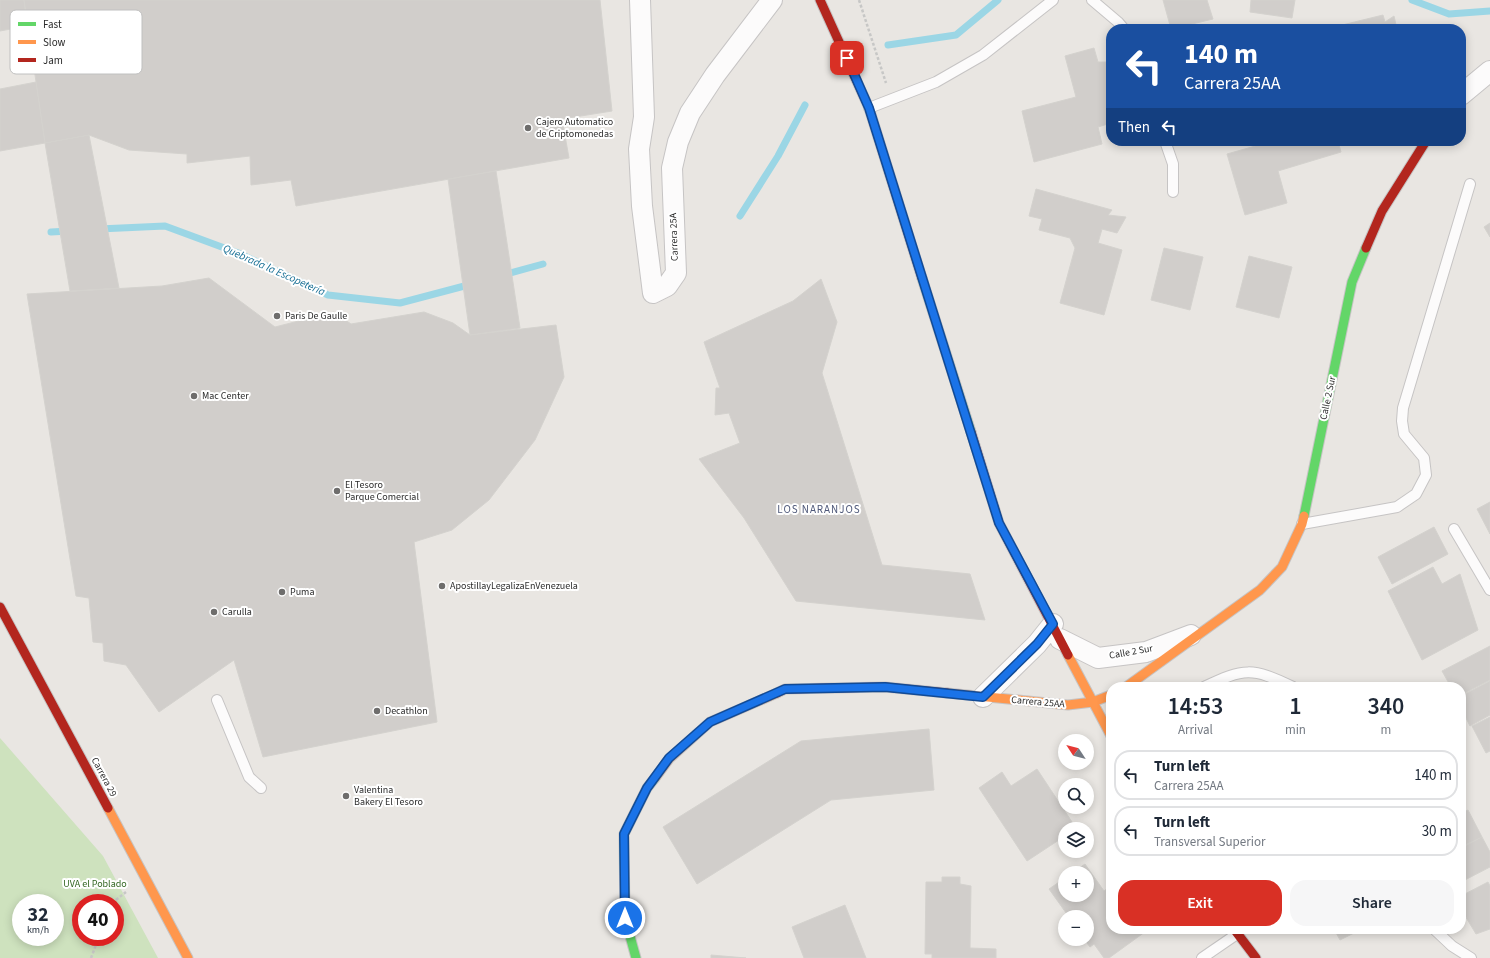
<!DOCTYPE html>
<html lang="en">
<head>
<meta charset="utf-8">
<style>
	:root { --surface:#fff; --page:#f6f6f7; --text:#1f2937; --muted:#747a83; --line:#e0e1e3; --accent:#d93025 }
	body { margin:0; font-family:"Source Sans 3",sans-serif; background:var(--page); color:var(--text); height:100vh; display:flex; flex-direction:column; font-size:15px; white-space:nowrap }
	* { box-sizing:border-box; margin:0 }
	p { font-size:13px; color:var(--muted) }
	.icon { flex:none; width:22px; height:22px; fill:none; stroke:currentColor; stroke-width:2; stroke-linecap:round; stroke-linejoin:round }
	.map { position:relative; flex:1; overflow:hidden }
	.drawer { position:absolute; left:1106px; top:682px; width:360px; height:252px; display:flex; flex-direction:column; background:var(--surface); border-radius:16px; box-shadow:0 2px 10px #0003 }
	.drawer>* { flex:none }
	.hud { position:absolute; left:1106px; top:24px; width:360px; height:122px; border-radius:16px; box-shadow:0 2px 10px #0003; background:#1a4fa0; color:#fff; overflow:hidden }
	.needle { width:26px; rotate:306deg }
	.controls { position:absolute; left:1058px; top:734px; display:grid; gap:8px }
	.controls a { display:grid; place-items:center; width:36px; height:36px; border-radius:50%; background:var(--surface); box-shadow:0 2px 10px #0003; font-size:20px }
	.speed { position:absolute; left:12px; top:894px; display:flex; gap:8px; font-size:20px; font-weight:700; text-align:center }
	.speed>* { display:grid; place-content:center; width:52px; height:52px; border-radius:50%; background:var(--surface); box-shadow:0 2px 10px #0003; line-height:1 }
	.speed small { font-size:10px; font-weight:400 }
	.speed .limit { border:6px solid #d22; background:#fff; color:#111 }
	.pin { position:absolute; display:grid; place-items:center; width:34px; height:34px; color:#fff; margin:-17px; border-radius:8px; box-shadow:0 2px 6px #0006 }
	.me { position:absolute; width:44px; margin:-22px; rotate:0deg; stroke-linejoin:round; filter:drop-shadow(0 0 3px #0008) }
	.turn { display:flex; align-items:center; gap:14px; height:84px; padding:0 12px; font-size:18px }
	.turn .icon { width:52px; height:52px; stroke-width:2.5 }
	.turn b { display:block; font-size:28px; line-height:34px }
	.then { display:flex; align-items:center; height:38px; padding:0 12px; background:#0003; gap:8px; font-size:15px }
	.eta { display:flex; justify-content:space-evenly; align-items:center; height:68px; text-align:center }
	.eta b { font-size:24px; font-weight:600; line-height:28px }
	.button { display:flex; gap:8px; margin-top:auto; padding:8px 12px }
	.button a { flex:1; height:46px; border-radius:16px; background:var(--accent); color:#fff; font-size:16px; font-weight:600; line-height:46px; text-align:center }
	.button a+a { background:var(--page); color:var(--text) }
	ul { padding:0; list-style:none }
	li { display:flex; align-items:center; gap:12px; height:50px; margin:0 8px 6px; padding:0 4px; border:2px solid var(--line); border-radius:16px }
	li div { flex:1 }
	li b { display:block; font-size:15px }
	li em { font-style:normal }
	.map>svg:first-child { display:block }
	.green { fill:#cee2be; fill-rule:evenodd }
	.lines { fill:none; stroke-linecap:round; stroke-linejoin:round }
	.stream { stroke:#9bd6e5; stroke-width:7 }
	.building { fill:#d1cecb; stroke:#d4d2ce }
	.lane-casing { stroke:#c6c4c4; stroke-width:12 }
	.street-casing { stroke:#c6c4c4; stroke-width:22 }
	.fast-casing { stroke:#c6c4c4; stroke-width:11 }
	.slow-casing { stroke:#c6c4c4; stroke-width:11 }
	.jam-casing { stroke:#c6c4c4; stroke-width:11 }
	.path { stroke:#c7c7c6; stroke-width:2.5; stroke-dasharray:3 2; stroke-linecap:butt }
	.lane { stroke:#fcfbfb; stroke-width:10 }
	.street { stroke:#fcfbfb; stroke-width:20 }
	.fast { stroke:#63d668; stroke-width:9 }
	.slow { stroke:#ff974d; stroke-width:9 }
	.jam { stroke:#b3261e; stroke-width:9 }
	.route-casing { stroke:#114b97; stroke-width:10 }
	.route { stroke:#1a73e8; stroke-width:7 }
	.poi-dot { fill:#6e6d6c; stroke:#fff; stroke-width:1.5 }
	.labels { text-anchor:middle; dominant-baseline:central; stroke-width:4; stroke-linejoin:round; paint-order:stroke }
	.poi-label { font-size:10px; fill:#2c2c2c; stroke:#fff; text-anchor:start }
	.street-label { font-size:10px; fill:#2c2c2c; stroke:#fff }
	.park-label { font-size:10px; fill:#316520; stroke:#fff }
	.water-label { font-size:11px; font-style:italic; fill:#176f95; stroke:#fff }
	.neighbourhood-label { font-size:11px; letter-spacing:1px; fill:#4f597a; stroke:#fff }
	.key { fill:#fff; stroke:#c0c0c0; stroke-width:1 }
	.key-label { font-size:11px; fill:#2c2c2c }
</style>
</head>
<body>
<div class="map">
<svg width="1490" height="958" viewBox="0 0 1490 958">
	<rect width="100%" height="100%" fill="#e9e6e2"/>
	<path class="green" d="M0 738 103 856 158 958H0ZM21 903H55V937H21ZM81 903H115V937H81Z"/>
	<g class="lines">
		<path class="stream" d="M1412 0 1449 14 1490 11
			M888 45 956 35 998 0
			M740 216 778 156 805 105
			M99 229 165 226 238 253 328 295 400 303 472 284
			M51 232 69 231
			M503 275 543 264"/>
	</g>
	<path class="building" d="M0 0H24L27 26 0 31Z
		M24 0H600L612 111 562 119 569 158 296 206 291 180 251 185 250 156 187 163V154L129 150 89 135 45 143Z
		M1163 0H1207L1213 19 1171 29Z
		M1251 0H1295L1292 18 1250 12Z
		M1383 15 1385 22 1394 16 1397 29H1326Z
		M1094 48 1098 62H1111V123L1098 127 1102 144 1034 162 1022 111 1076 97 1065 56Z
		M36 82 45 143 0 151V89Z
		M89 135 119 288 70 291 45 143Z
		M1265 141H1338L1341 152 1278 171 1287 203 1245 215 1227 154 1266 143Z
		M496 171 520 328 470 335 448 179Z
		M1036 189 1112 210 1108 215 1126 217 1117 233 1102 229 1098 243 1122 250 1104 315 1060 303 1075 248 1070 238 1039 230 1042 219 1029 216Z
		M1490 223V237L1484 227Z
		M1164 248 1203 257 1190 310 1151 300Z
		M1249 256 1292 267 1279 318 1236 307Z
		M209 278 275 327 334 312 351 324 424 312 453 323 470 335 556 325 564 377 535 440 489 500 452 530 414 542 437 722 263 757 234 660 159 712 126 665 104 661 103 643 93 642 89 598 76 596 27 294 162 286Z
		M821 279 837 322 822 373 882 565 970 574 985 620 796 601 744 518 699 459 740 443 729 413 715 415 716 388H720L704 342 793 301Z
		M1490 502V534L1477 509Z
		M1434 527 1448 554 1392 584 1378 557Z
		M1433 567 1442 584 1460 574 1478 630 1422 660 1388 591Z
		M1490 646V680L1461 695V687H1451L1442 671Z
		M1490 681V715L1470 726 1461 708V696Z
		M1490 717V751L1486 753 1472 726Z
		M929 729 934 790 831 800 697 884 663 827 801 741Z
		M1037 769 1076 828 1065 829V836L1027 861 979 788 1002 772 1011 786Z
		M1468 810 1482 837 1461 847V813Z
		M1482 837 1490 852V867L1461 882V848Z
		M1085 864 1104 891 1111 886V929H1149L1109 958H1104L1094 944 1090 947 1084 939H1087V917H1069L1049 889 1065 878V895H1087V873H1072Z
		M942 877H960V884L971 886 970 948 996 949V958H932V954H925L926 882H942Z
		M1488 882 1490 886V929L1476 934 1461 909V896Z
		M845 905 866 958H804L792 927Z
		M1334 929H1362L1340 940Z
		M711 955 746 958H711Z"/>
	<g class="lines">
		<g class="lane-casing">
			<path id="lane" d="M1092 0 1118 22 1124 29
				M869 108 936 82 983 55 1053 0
				M1165 141 1173 164V192
				M1302 524 1397 507 1416 494 1426 475 1424 458 1404 434 1402 421 1403 408 1470 184
				M1454 529 1490 590
				M1204 687C1244 668 1252 667 1293 687
				M217 700 249 777 261 788
				M1434 929 1452 946 1471 958
				M1202 958 1237 934"/>
		</g>
		<g class="street-casing">
			<path id="street" d="M640 0 644 117 639 149 642 206 653 293 667 286 676 273 672 168 678 142 690 113 715 75 772 0
				M1461 95 1490 71
				M1060 639 1098 658 1146 652 1191 635
				M983 697 1037 644 1053 624"/>
		</g>
		<g class="fast-casing">
			<path id="fast" d="M922 278 971 432
				M1304 516 1352 282 1366 248
				M636 958 625 918 624 834 647 788 655 778"/>
		</g>
		<g class="slow-casing">
			<path id="slow" d="M1068 655 1111 736
				M1126 687 1260 590 1282 567 1302 524 1304 516
				M947 693 1068 705 1093 702 1111 695
				M655 778 669 759 710 722 777 693
				M108 808 188 958"/>
		</g>
		<g class="jam-casing">
			<path id="jam" d="M820 0 869 108 922 278
				M1366 248 1382 211 1426 141
				M971 432 999 523 1068 655
				M0 607 108 808
				M777 693 785 689 885 687 947 693
				M1234 929 1256 958"/>
		</g>
		<path class="path" d="M859 0 886 83
			M112 903 126 892
			M91 958 99 937"/>
		<use href="#lane" class="lane"/>
		<use href="#street" class="street"/>
		<use href="#fast" class="fast"/>
		<use href="#slow" class="slow"/>
		<use href="#jam" class="jam"/>
	</g>
	<g class="lines">
		<g class="route-casing">
			<path id="route" d="M625 918 624 834 647 788 669 758 710 722 785 689 885 687 983 697 1037 644 1053 624 999 523 869 108 847 58"/>
		</g>
		<use href="#route" class="route"/>
	</g>
	<g class="poi-dot">
		<circle cx="528" cy="128" r="4"/>
		<circle cx="277" cy="316" r="4"/>
		<circle cx="194" cy="396" r="4"/>
		<circle cx="337" cy="491" r="4"/>
		<circle cx="442" cy="586" r="4"/>
		<circle cx="282" cy="592" r="4"/>
		<circle cx="214" cy="612" r="4"/>
		<circle cx="377" cy="711" r="4"/>
		<circle cx="346" cy="796" r="4"/>
	</g>
	<g class="labels">
		<g class="poi-label">
			<text x="536" y="122">Cajero Automatico<tspan x="536" dy="12">de Criptomonedas</tspan></text>
			<text x="285" y="316">Paris De Gaulle</text>
			<text x="202" y="396">Mac Center</text>
			<text x="345" y="485">El Tesoro<tspan x="345" dy="12">Parque Comercial</tspan></text>
			<text x="450" y="586">ApostillayLegalizaEnVenezuela</text>
			<text x="290" y="592">Puma</text>
			<text x="222" y="612">Carulla</text>
			<text x="385" y="711">Decathlon</text>
			<text x="354" y="790">Valentina<tspan x="354" dy="12">Bakery El Tesoro</tspan></text>
		</g>
		<g class="street-label">
			<text transform="translate(674 237) rotate(-92)">Carrera 25A</text>
			<text transform="translate(1328 398) rotate(-78)">Calle 2 Sur</text>
			<text transform="translate(1131 652) rotate(-10)">Calle 2 Sur</text>
			<text transform="translate(1038 702) rotate(5)">Carrera 25AA</text>
			<text transform="translate(104 777) rotate(62)">Carrera 29</text>
		</g>
		<g class="park-label">
			<text x="95" y="884">UVA el Poblado</text>
		</g>
		<g class="water-label">
			<text transform="translate(274 270) rotate(24)">Quebrada la Escopetería</text>
		</g>
		<g class="neighbourhood-label">
			<text x="819" y="509">LOS NARANJOS</text>
		</g>
	</g>
	<rect x="10" y="10" width="132" height="64" rx="6" class="key"/>
	<rect x="18" y="22" width="18" height="4" fill="#63d668"/>
	<rect x="18" y="40" width="18" height="4" fill="#ff974d"/>
	<rect x="18" y="58" width="18" height="4" fill="#b3261e"/>
	<g class="key-label">
		<text x="43" y="28">Fast</text>
		<text x="43" y="46">Slow</text>
		<text x="43" y="64">Jam</text>
	</g>
</svg>
<div class="controls">
<a><svg class="needle" viewBox="-14 -14 28 28"><path d="M0-13l5 13h-10z" fill="#e53935"/><path d="M0 13l5-13h-10z" fill="#747a83"/></svg></a>
<a><svg class="icon" aria-label="search" viewBox="0 0 24 24"><circle cx="10" cy="10" r="6"/><path d="M15 15l6 6"/></svg></a>
<a><svg class="icon" aria-label="layers" viewBox="0 0 24 24"><path d="M12 4l9 5-9 5-9-5zM3 14l9 5 9-5"/></svg></a>
<a>+</a>
<a>−</a>
</div>
<div class="speed"><div>32<small>km/h</small></div><div class="limit">40</div></div>
<div class="pin" style="left:847px;top:58px;background:#d93025"><svg class="icon" aria-label="arrive" viewBox="0 0 24 24"><path d="M6 21V4h12l-3 4 3 4H6"/></svg></div>
<svg class="me" style="left:625px;top:918px" viewBox="-20 -20 40 40"><circle r="17" fill="#1a73e8" stroke="#fff" stroke-width="3"/><path d="M0-11L8 9 0 5-8 9z" fill="#fff"/></svg>
<div class="hud">
<div class="turn"><svg class="icon" aria-label="left" viewBox="0 0 24 24"><path d="M17 20v-9H6M10 6l-5 5 5 5"/></svg><div><b>140 m</b>Carrera 25AA</div></div>
<div class="then">Then<svg class="icon" aria-label="left" viewBox="0 0 24 24"><path d="M17 20v-9H6M10 6l-5 5 5 5"/></svg></div>
</div>
<section class="drawer">
<div class="eta">
<div><b>14:53</b><p>Arrival</p></div>
<div><b>1</b><p>min</p></div>
<div><b>340</b><p>m</p></div>
</div>
<ul>
<li><svg class="icon" aria-label="left" viewBox="0 0 24 24"><path d="M17 20v-9H6M10 6l-5 5 5 5"/></svg><div><b>Turn left</b><p>Carrera 25AA</p></div><em>140 m</em></li>
<li><svg class="icon" aria-label="left" viewBox="0 0 24 24"><path d="M17 20v-9H6M10 6l-5 5 5 5"/></svg><div><b>Turn left</b><p>Transversal Superior</p></div><em>30 m</em></li>
</ul>
<div class="button"><a>Exit</a><a>Share</a></div>
</section>
</div>
</body>
</html>
